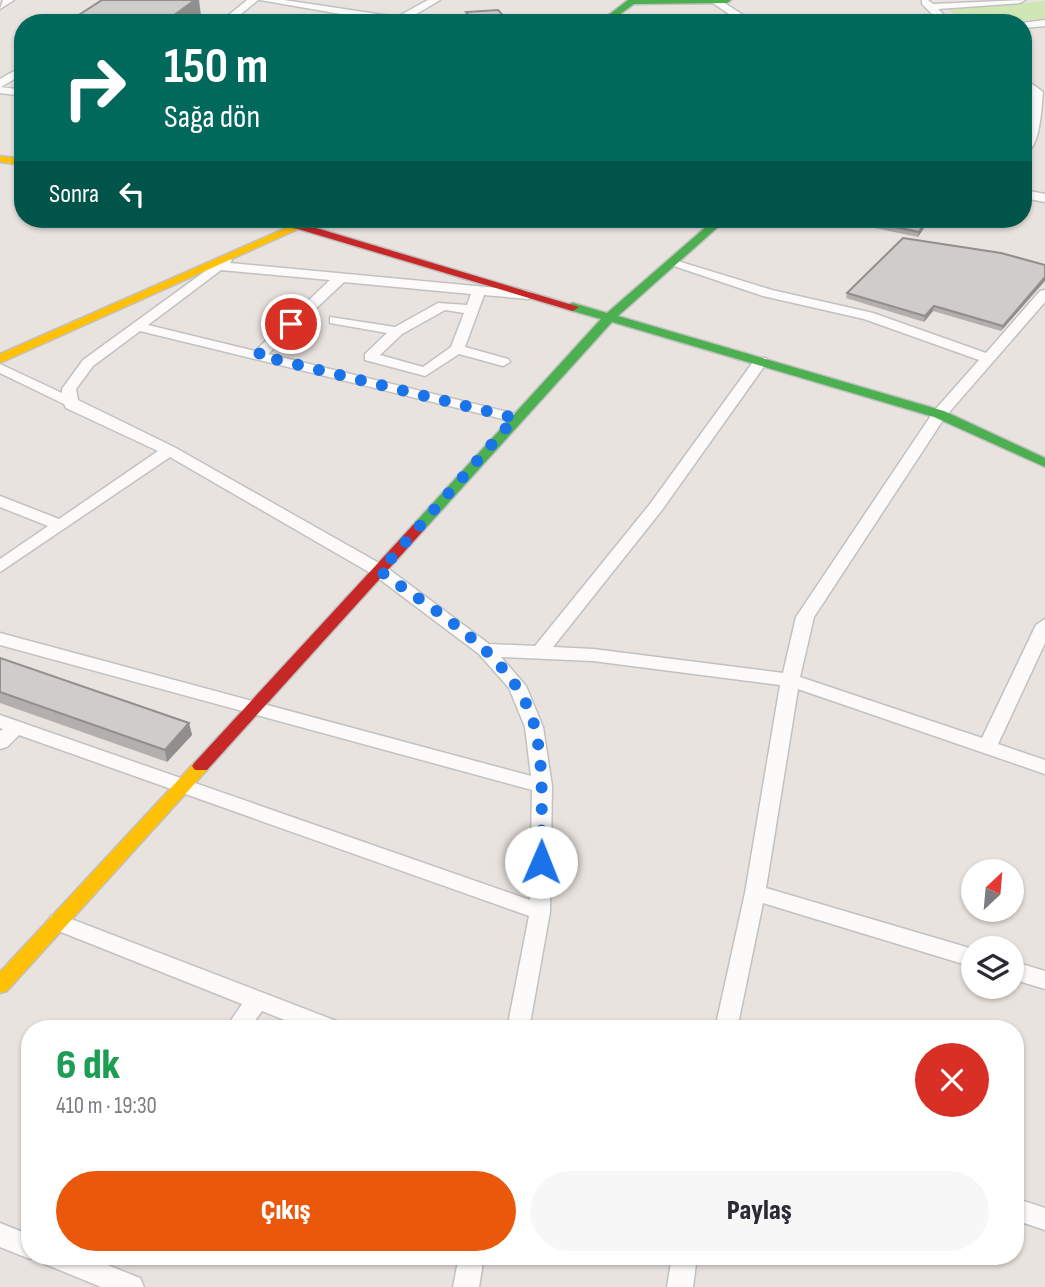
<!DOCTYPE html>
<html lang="tr">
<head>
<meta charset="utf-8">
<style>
	:root { --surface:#fff; --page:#f7f7f7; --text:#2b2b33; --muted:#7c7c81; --accent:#ea580c }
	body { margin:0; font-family:"Sofia Sans Condensed",sans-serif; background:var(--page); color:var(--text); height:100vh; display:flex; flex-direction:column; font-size:26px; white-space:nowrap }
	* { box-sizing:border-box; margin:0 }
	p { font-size:23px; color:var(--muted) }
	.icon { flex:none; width:38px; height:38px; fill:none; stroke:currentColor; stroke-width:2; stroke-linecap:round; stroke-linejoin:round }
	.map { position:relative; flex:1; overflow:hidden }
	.details { position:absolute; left:21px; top:1020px; width:1003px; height:245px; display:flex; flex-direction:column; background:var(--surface); border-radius:28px; box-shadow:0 2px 5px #0004 }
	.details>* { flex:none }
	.top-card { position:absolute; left:14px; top:14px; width:1018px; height:214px; border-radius:28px; box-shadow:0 2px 5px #0004; background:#00695c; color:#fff; overflow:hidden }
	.needle { width:46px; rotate:26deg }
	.fabs { position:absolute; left:961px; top:859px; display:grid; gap:14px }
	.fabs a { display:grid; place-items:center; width:63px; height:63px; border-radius:50%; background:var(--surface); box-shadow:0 2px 5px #0004; font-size:35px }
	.pin { position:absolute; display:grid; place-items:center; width:60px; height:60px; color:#fff; margin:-30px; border:4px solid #fff; border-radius:50%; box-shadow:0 2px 7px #0007 }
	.me { position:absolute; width:77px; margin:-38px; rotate:1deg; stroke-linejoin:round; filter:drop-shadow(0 0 5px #0008) }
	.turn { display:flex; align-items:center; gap:24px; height:147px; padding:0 35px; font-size:32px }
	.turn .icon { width:91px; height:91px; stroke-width:2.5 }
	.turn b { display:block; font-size:49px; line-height:60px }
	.then { display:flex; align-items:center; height:66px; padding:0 35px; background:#0003; gap:14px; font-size:26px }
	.round { display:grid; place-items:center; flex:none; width:74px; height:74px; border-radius:37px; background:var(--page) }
	.headline { display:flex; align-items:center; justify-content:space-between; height:119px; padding:0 35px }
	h1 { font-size:42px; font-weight:800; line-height:52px; color:#1e9e55 }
	.primary-button { display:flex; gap:14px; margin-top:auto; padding:14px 35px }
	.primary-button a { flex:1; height:80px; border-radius:42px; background:var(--accent); color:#fff; font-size:28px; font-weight:800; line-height:80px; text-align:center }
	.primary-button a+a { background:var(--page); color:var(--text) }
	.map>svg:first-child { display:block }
	.green { fill:#d1e6b5 }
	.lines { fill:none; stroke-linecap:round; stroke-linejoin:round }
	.street-casing { stroke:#c2c1c1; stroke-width:3 }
	.fast-casing { stroke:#c2c1c1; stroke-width:3 }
	.slow-casing { stroke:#c2c1c1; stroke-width:3 }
	.jam-casing { stroke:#c2c1c1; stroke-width:3 }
	.street { fill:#fcfbfa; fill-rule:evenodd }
	.fast { fill:#4caf50; fill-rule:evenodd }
	.slow { fill:#ffc107; fill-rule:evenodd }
	.jam { fill:#c62828; fill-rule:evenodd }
	.wall { fill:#b2afad }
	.shaded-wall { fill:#918f8d }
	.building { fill:#cfccc9; stroke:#918f8d; stroke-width:2 }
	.route { stroke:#1a73e8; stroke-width:12; stroke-dasharray:0 21.6 }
</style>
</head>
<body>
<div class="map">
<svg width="1045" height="1287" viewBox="0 0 1045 1287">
	<rect width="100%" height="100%" fill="#e9e3df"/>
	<path class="green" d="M1045 1V19L964 23 948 9Z"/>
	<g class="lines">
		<g class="street-casing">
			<path id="street" d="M3 0H14L0 9Z
				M247 0H258L230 23H219Z
				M260 0H284L397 17 428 0H440L408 19 422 23H393Z
				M720 0 752 21 754 23H742L710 1Z
				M922 0H928L933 4 1025 0 1020 3 938 9 952 23H941L922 4Z
				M1045 20V26L1024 28V23H1021Z
				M23 66V74L1 87 23 90V96L0 93V79Z
				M1024 78 1043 92C1041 109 1041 147 1024 155V140L1032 93 1024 86Z
				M1024 190 1045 194V202L1024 198Z
				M226 256 232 260 230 263 528 291 535 295 528 299 484 295 465 347 508 359 510 362 503 366 459 354 425 376 365 360V354L387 333 330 323V317L395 327 438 303 467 305 471 294 344 282 268 354 520 415 522 418 515 422 140 331 93 366 76 389 78 400 174 447 386 567 489 644 535 646 650 504 756 358H766L768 361 662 510 553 647 593 649 783 673 796 617 934 411 979 360 864 319 763 296 665 263 671 259 772 290 873 313 986 353 1040 291 1045 290V302L945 417 814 617 800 677 982 738 1036 625 1045 619V643L998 744 1045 760V774L798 689 766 888 973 949V967L763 903 737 1029H715L745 893 780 685 593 661 501 657 526 686 543 727 552 786 550 912 529 1029H507L529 916 19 735 7 747 0 749V731L3 729 0 728V715L530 900 532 790 0 645V633L531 776 525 727 509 688 479 654 374 575 170 457 0 572V559L48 526 0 507V496L59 519 158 451 66 408 64 404 0 373V364L62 393V389L83 360ZM221 270 330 280 255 351 148 325ZM445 310 464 313 451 347 423 367 380 355 402 334Z
				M58 914 339 1022 342 1029H307L262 1011 249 1029H225L242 1004 51 928 48 922 51 916Z
				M1012 961 1045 971V989L1012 979Z
				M1015 1198 1045 1208V1230L1015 1220Z
				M0 1223 30 1235V1256H36L30 1259 0 1247Z
				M42 1256H85L140 1278 144 1287H101L45 1264Z
				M459 1256H484L479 1287H453Z
				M672 1256H697L693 1287H667Z"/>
		</g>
		<g class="fast-casing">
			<path id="fast" d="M628 0H731L727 3 634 4 608 23H598Z
				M715 219H727L618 316 944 411 1045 458V467L934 417 612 322 423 531H413L411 528 413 525 601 319 569 310V304L573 303 607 313Z"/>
		</g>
		<g class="slow-casing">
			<path id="slow" d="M0 156 23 159V165L0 162Z
				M295 224 305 226 0 363V354Z
				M201 760 207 762 210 766 207 770 7 991 0 993V972L195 762Z"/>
		</g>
		<g class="jam-casing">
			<path id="jam" d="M248 219H273L303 224 579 307 573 311 569 310 298 229 253 222Z
				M418 524 425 528 423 531 207 770H195L192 766 195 762 413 525Z"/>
		</g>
		<use href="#street" class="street"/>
		<use href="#fast" class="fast"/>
		<use href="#slow" class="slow"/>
		<use href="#jam" class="jam"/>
	</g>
	<path class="wall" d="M466 12 510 23H466Z
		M831 219H930L918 237Z
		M1045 265 1001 331 933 311 924 322 846 298 847 293Z
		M0 658 189 723 192 735 167 762 0 703Z"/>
	<path class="shaded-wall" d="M195 0H199L202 23H163Z
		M927 219H930L918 237 919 232Z
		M1045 277V281L1001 331 1003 326Z
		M934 306 933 311 924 322 925 316Z
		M189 723 192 735 167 762 165 750Z"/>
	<path class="building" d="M102 0H195L163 23 68 22Z
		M498 10 510 23H476L466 12Z
		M858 219H927L919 232Z
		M903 238 1001 253 1045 265V277L1003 326 934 306 925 316 847 293Z
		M0 658 189 723 165 750 0 692Z"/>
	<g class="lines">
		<path class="route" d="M291 324 258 355 515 418 380 571C436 613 517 656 535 728 545 771 541 817 541 862"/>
	</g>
</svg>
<div class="fabs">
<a><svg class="needle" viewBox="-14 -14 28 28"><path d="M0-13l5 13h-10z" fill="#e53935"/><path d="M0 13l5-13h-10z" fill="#7c7c81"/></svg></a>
<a><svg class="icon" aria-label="layers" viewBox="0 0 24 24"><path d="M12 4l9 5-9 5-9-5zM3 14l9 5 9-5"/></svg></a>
</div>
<div class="pin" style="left:291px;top:324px;background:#d93025"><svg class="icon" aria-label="arrive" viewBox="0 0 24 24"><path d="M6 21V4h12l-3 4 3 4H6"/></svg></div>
<svg class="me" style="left:541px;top:862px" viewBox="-20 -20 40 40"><circle r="19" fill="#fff"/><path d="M0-13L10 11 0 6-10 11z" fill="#1a73e8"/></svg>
<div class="top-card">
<div class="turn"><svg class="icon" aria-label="right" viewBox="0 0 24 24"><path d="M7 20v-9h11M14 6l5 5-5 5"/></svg><div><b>150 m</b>Sağa dön</div></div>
<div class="then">Sonra<svg class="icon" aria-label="left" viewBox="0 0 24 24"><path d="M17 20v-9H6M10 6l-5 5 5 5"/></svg></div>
</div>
<section class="details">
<div class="headline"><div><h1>6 dk</h1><p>410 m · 19:30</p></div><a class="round" style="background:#d93025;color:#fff"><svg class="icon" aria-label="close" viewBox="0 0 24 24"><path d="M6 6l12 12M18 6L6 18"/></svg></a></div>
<div class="primary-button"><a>Çıkış</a><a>Paylaş</a></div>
</section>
</div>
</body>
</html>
